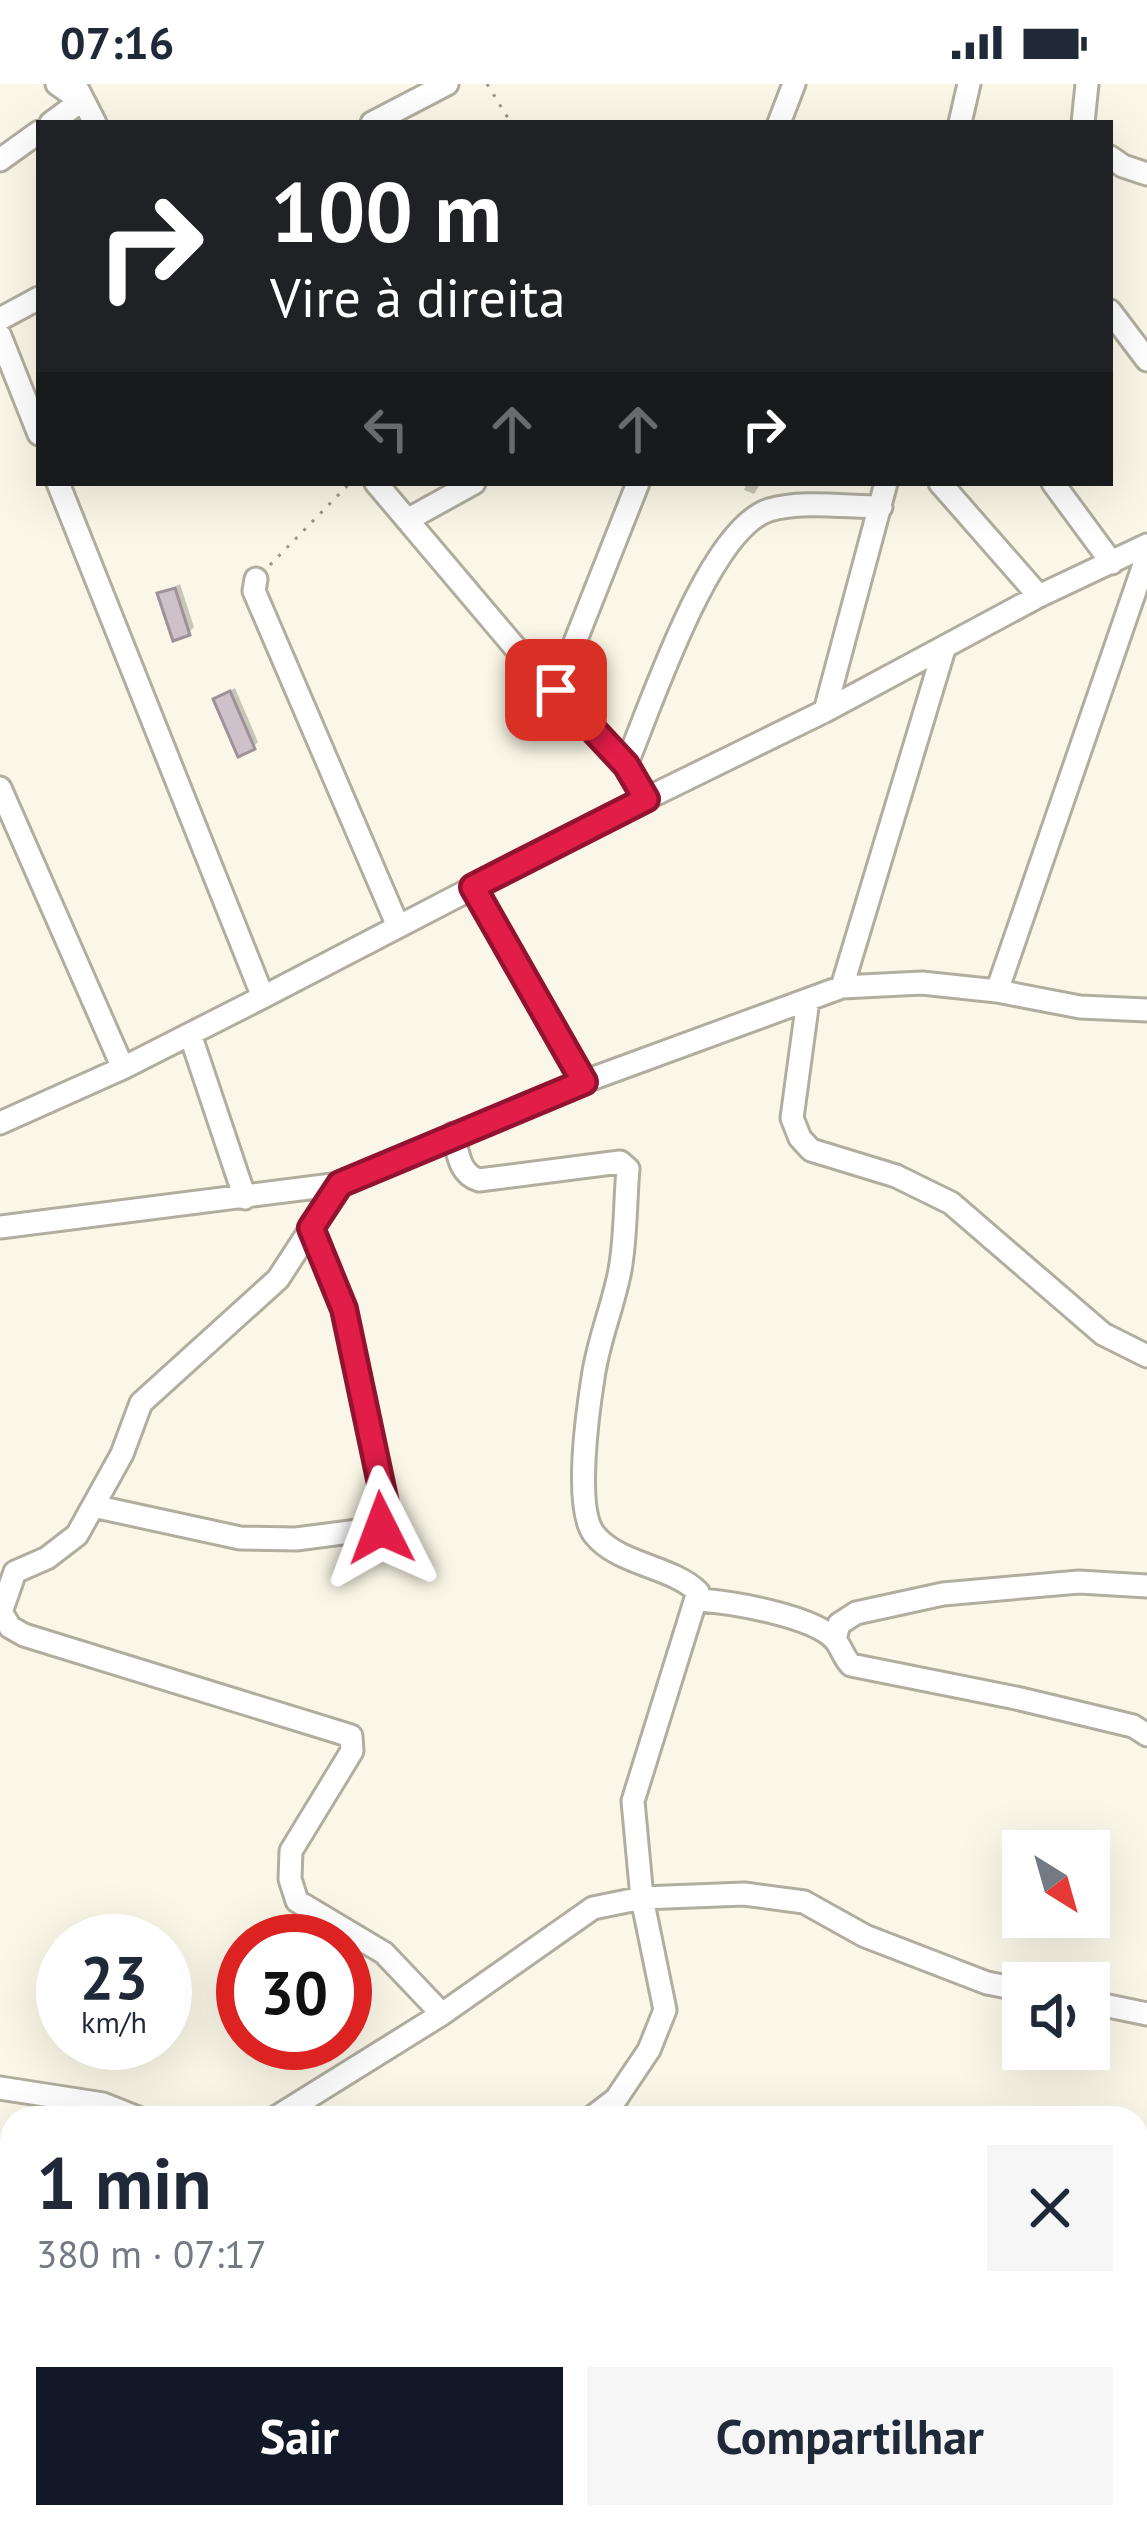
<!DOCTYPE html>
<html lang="pt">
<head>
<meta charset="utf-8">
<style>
	:root { --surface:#fff; --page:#f6f6f7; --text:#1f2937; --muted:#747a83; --accent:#111827 }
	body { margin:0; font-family:"PT Sans",sans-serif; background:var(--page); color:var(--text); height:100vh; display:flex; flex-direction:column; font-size:45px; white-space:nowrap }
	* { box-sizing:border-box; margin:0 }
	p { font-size:39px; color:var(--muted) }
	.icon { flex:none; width:66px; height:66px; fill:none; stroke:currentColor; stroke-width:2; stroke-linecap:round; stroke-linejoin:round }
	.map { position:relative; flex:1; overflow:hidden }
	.sheet { position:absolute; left:0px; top:2022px; width:1149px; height:423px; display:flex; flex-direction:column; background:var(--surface); border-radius:36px 36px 0 0; box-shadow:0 12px 48px #0002 }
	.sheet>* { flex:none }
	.top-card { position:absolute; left:36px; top:36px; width:1077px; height:366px; border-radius:0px; box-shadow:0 12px 48px #0002; background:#202124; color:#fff; overflow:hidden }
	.needle { width:78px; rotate:143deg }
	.controls { position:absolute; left:1002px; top:1746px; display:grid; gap:24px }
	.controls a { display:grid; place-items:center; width:108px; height:108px; border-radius:0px; background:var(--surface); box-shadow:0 12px 48px #0002; font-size:60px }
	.speed { position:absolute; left:36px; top:1830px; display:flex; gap:24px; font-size:60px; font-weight:700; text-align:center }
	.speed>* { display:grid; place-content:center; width:156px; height:156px; border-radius:50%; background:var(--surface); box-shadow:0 12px 48px #0002; line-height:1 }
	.speed small { font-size:30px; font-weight:400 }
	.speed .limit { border:18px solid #d22; background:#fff; color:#111 }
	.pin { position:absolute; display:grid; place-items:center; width:102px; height:102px; color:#fff; margin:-51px; border-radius:24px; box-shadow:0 6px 18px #0006 }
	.me { position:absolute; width:132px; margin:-66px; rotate:357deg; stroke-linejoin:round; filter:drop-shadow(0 0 9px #0008) }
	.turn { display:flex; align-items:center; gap:42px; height:252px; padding:0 36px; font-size:54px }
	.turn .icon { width:156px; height:156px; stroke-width:2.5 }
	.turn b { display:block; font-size:84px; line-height:102px }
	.lanes { display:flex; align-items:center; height:114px; padding:0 36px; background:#0003; justify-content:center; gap:60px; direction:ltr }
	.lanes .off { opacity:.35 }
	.round { display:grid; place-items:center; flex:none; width:126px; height:126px; border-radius:0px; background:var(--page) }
	.headline { display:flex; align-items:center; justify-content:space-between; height:204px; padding:0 36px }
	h1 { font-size:72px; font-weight:800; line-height:90px }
	.button { display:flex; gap:24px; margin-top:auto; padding:24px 36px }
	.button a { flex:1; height:138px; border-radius:0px; background:var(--accent); color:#fff; font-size:48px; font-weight:800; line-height:138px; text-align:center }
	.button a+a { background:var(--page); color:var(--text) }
	.status { display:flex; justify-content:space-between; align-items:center; height:84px; padding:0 60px; background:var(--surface); direction:ltr }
	.status svg { height:33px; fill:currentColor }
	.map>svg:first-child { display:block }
	.shadow { fill:#0003 }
	.building { fill:#cfc1ca; stroke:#9e919a; stroke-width:3 }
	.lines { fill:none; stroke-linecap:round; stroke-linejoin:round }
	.minor-casing { stroke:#b1aea0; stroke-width:27 }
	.path { stroke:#98958a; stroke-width:3; stroke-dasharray:3 9; stroke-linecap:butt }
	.minor { stroke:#fff; stroke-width:21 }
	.route-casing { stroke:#92132f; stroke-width:30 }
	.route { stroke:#e11d48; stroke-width:21 }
</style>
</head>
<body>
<div class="status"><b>07:16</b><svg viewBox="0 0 49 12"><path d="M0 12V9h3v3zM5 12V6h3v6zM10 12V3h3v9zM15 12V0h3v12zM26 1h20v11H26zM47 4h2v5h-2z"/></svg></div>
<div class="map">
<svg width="1147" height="2444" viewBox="0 0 1147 2444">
	<rect width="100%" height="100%" fill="#fbf7e8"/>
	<path class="shadow" d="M747 399H761L754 410 744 406Z
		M180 500 194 543 189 548 161 510Z
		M235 604 258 658 253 663 216 615Z"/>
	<path class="building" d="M175 504 190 551 173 557 157 509Z
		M230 607 255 665 238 673 213 615Z"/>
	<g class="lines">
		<g class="minor-casing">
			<path id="minor" d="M78 6 95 39
				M51 39 81 17 57 0
				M372 39 447 0
				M779 39 794 0
				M960 39 969 0
				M1083 39 1087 0
				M1110 73 1123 82 1147 90
				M0 76 39 48
				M1110 227 1147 276
				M0 235 39 214
				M0 252 39 350
				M58 399 263 913
				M376 399 524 574 626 681 646 715
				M940 399 1039 512
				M1053 399 1112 479
				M407 436 474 399
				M256 495 254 507 398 842
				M556 606 638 399
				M825 627 886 399
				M626 681C651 622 708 446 769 426 802 416 847 423 881 423
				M0 704 123 984
				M473 803 583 998
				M842 903 944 565
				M997 907 1147 472
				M808 916 792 1034 800 1054 811 1066 896 1092 951 1119 1103 1250 1147 1272
				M190 950 245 1114
				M0 1039 123 984 263 913 617 729 825 627 1039 512 1147 461
				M453 1050C458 1069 459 1090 479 1096L620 1078 628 1085C625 1118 626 1153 620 1186 613 1223 598 1257 593 1294 588 1326 574 1424 594 1450 618 1481 672 1482 698 1508L633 1717 642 1814 665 1926 649 1966 616 2015 591 2034
				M340 1100 278 1195 141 1319 122 1370 77 1451 47 1474 15 1488 1 1528 10 1543 24 1551 351 1652 352 1667 291 1767 290 1795 297 1817 384 1869 442 1930
				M0 1143 340 1100 583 998 842 903 922 899 997 907 1080 923 1147 926
				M93 1422 240 1454 296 1455 381 1444 388 1433 344 1225 311 1145
				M699 1516C730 1518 816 1532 836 1557 842 1565 844 1574 851 1581L1016 1614 1133 1642 1147 1651
				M835 1555 839 1540 856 1529 943 1510 1079 1498 1147 1502
				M1089 1918 1147 1930
				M0 2004 103 2020 138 2034
				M275 2034 442 1930 593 1824 642 1814 744 1810 804 1818 865 1852 987 1899 1023 1906
				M1137 2151 1147 2147
				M124 2444 132 2433
				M586 2444 596 2433
				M851 2444 860 2433"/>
		</g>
		<path class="path" d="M487 0 511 39
			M270 481 350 399"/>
		<use href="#minor" class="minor"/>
	</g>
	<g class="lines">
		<g class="route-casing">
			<path id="route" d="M381 1444 388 1433 344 1225 311 1144 340 1100 584 998 473 803 646 715 626 681 556 606"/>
		</g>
		<use href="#route" class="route"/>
	</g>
</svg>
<div class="controls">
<a><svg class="needle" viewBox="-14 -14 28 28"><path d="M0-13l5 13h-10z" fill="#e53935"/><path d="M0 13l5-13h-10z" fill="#747a83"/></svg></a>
<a><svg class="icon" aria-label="sound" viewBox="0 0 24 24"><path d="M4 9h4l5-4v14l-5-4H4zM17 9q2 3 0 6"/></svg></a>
</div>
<div class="speed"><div>23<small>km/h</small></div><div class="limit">30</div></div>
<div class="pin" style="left:556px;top:606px;background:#d93025"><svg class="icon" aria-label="arrive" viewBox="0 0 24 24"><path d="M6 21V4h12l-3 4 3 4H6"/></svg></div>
<svg class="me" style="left:381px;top:1444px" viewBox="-20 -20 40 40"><path d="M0-17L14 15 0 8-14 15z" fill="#e11d48" stroke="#fff" stroke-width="4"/></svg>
<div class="top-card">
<div class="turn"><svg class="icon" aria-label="right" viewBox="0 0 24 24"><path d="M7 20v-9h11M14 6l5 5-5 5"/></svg><div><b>100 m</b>Vire à direita</div></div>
<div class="lanes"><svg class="icon off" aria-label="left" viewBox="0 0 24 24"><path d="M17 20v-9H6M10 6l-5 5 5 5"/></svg><svg class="icon off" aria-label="ahead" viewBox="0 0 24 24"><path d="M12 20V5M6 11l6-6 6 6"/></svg><svg class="icon off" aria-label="ahead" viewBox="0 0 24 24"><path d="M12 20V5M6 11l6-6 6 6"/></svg><svg class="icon" aria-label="right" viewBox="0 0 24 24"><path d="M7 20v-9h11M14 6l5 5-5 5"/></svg></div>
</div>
<section class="sheet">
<div class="headline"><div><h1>1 min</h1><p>380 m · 07:17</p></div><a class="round"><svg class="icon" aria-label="close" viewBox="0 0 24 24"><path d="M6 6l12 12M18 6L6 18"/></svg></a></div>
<div class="button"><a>Sair</a><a>Compartilhar</a></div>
</section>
</div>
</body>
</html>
